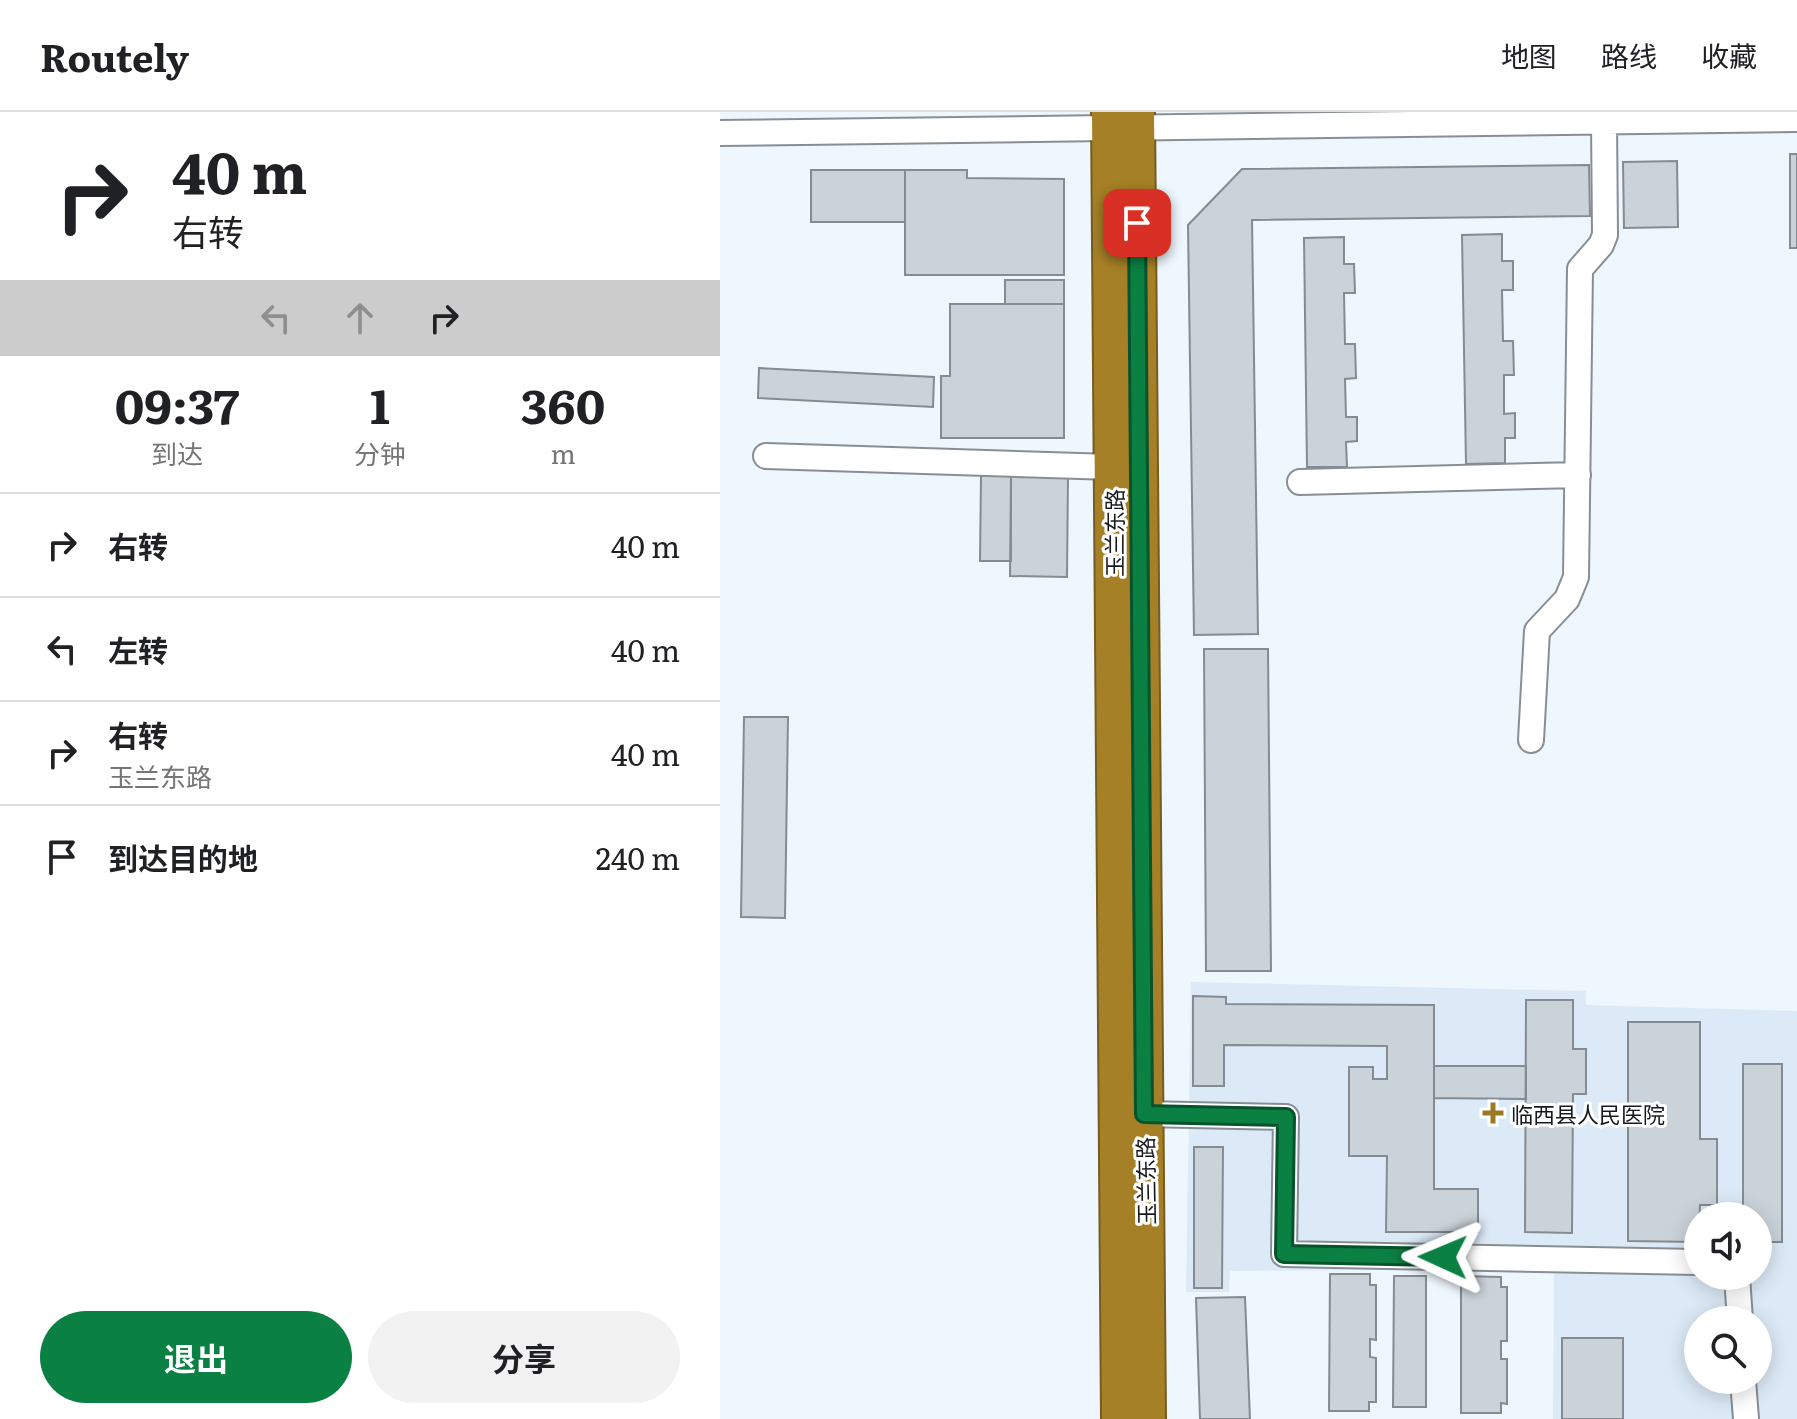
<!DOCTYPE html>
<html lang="zh">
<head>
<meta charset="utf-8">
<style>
	:root { --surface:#fff; --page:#f2f2f2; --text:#202124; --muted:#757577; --line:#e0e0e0; --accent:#0b8043 }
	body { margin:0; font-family:Literata,"Noto Sans SC",serif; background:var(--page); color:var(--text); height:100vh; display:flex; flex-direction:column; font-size:30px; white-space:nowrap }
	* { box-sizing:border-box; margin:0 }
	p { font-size:26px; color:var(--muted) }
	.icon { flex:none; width:44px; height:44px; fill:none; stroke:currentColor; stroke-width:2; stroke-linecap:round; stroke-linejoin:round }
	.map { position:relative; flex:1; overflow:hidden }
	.side { display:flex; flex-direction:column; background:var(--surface); width:720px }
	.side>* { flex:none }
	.hud { background:#fff; color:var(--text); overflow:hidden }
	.controls { position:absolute; left:964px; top:1090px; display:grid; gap:16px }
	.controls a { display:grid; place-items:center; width:88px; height:88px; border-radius:50%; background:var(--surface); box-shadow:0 4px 20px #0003; font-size:40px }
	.pin { position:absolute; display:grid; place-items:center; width:68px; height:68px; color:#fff; margin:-34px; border-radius:16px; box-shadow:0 4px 12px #0006 }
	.me { position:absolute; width:88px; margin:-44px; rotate:271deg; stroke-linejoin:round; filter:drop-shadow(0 0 6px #0008) }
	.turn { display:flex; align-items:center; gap:28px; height:168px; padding:0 40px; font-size:36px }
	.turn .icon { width:104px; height:104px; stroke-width:2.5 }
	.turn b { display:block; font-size:56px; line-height:68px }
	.lanes { display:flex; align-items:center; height:76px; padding:0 40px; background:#0003; justify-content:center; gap:40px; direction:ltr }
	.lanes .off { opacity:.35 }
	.eta { display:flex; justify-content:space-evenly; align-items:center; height:136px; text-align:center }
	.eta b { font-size:48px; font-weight:700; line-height:56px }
	.cta { display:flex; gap:16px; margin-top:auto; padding:16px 40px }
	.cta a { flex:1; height:92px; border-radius:48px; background:var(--accent); color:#fff; font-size:32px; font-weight:700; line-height:92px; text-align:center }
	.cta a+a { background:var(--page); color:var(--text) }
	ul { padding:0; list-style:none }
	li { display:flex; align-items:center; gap:24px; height:104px; padding:0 40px; border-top:2px solid var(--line) }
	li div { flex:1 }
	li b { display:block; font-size:30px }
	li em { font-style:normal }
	header { display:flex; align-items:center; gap:48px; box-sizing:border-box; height:112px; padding:0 40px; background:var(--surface); border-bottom:2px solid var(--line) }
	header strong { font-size:38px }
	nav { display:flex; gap:44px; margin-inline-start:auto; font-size:28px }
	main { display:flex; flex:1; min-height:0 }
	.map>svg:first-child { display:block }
	.built { fill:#dceaf7; fill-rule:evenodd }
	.building { fill:#cbd3da; stroke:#848b92; stroke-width:2 }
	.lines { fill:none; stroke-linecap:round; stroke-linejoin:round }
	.minor-casing { stroke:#878f95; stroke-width:28 }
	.highway-casing { stroke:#745c22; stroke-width:40 }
	.minor { stroke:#fff; stroke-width:24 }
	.highway { stroke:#a68026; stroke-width:36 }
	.route-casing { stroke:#07532c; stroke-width:20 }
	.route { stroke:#0b8043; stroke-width:14 }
	.poi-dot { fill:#9d7824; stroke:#fff; stroke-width:3 }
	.labels { text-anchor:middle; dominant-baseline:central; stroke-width:6; stroke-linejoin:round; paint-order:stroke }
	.street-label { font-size:22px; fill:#171a1c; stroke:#fff }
	.poi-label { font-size:22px; fill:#171a1c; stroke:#fff; text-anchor:start }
</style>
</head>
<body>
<header>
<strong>Routely</strong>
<nav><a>地图</a><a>路线</a><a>收藏</a></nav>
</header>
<main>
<section class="side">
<div class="hud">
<div class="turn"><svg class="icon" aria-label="right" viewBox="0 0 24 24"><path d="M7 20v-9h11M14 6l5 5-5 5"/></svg><div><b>40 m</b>右转</div></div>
<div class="lanes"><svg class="icon off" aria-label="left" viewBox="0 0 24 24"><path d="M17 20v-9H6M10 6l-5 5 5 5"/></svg><svg class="icon off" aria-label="ahead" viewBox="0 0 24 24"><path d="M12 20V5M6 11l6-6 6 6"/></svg><svg class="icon" aria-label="right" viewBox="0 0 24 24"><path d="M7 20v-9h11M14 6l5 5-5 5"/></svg></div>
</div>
<div class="eta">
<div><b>09:37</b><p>到达</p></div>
<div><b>1</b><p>分钟</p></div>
<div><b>360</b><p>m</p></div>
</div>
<ul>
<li><svg class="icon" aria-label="right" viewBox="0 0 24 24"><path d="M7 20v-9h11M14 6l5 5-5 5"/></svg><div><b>右转</b></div><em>40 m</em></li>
<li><svg class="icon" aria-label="left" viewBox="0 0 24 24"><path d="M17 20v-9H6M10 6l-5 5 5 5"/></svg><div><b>左转</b></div><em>40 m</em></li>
<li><svg class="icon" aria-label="right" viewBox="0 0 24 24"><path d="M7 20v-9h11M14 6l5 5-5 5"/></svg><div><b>右转</b><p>玉兰东路</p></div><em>40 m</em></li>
<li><svg class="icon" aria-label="arrive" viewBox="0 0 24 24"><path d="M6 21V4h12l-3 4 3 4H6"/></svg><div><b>到达目的地</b></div><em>240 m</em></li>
</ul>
<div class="cta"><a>退出</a><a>分享</a></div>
</section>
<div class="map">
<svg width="1077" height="1307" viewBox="0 0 1077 1307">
	<rect width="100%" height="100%" fill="#eef6fe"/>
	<path class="built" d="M471 870 866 879V893L1077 899V1307H833L834 1156 510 1159 509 1180H466ZM978 1104H1038V1164H978ZM978 1208H1038V1268H978Z"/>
	<path class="building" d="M1070 42H1077V136H1070Z
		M957 49 958 115 904 116 903 50Z
		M869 53 870 104 532 108 538 522 474 523 468 113 522 57Z
		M91 58H185V110H91Z
		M185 58H247V66L344 67V163H185Z
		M782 122V149H793V178H782L783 229H793L794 263H784V302L795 301V326H785V351L746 352 742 123Z
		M624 125V152H634L635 181H624L625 232H635L636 266 625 267 626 305H637V329L626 330 627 355H587L584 126Z
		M285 168H344V192H285Z
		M230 192H344V326H221V264H230Z
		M39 256 214 265 213 295 38 286Z
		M261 364H291V449H260Z
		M291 364H348L347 465 290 464Z
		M484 537H548L551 859H486Z
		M24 605H68L65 806 21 805Z
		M473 884 506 885V892L714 893V1077H758V1120H666L667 1044H629V955H653V967H667V934L504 933V974H473Z
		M806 888H853V937H866V982H853L852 1121 805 1120Z
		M908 910H980V1027H997V1093H980L978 1130 908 1129Z
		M1023 952H1062V1130H1038V1104H1023Z
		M714 954H806V987L714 986Z
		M474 1035H503L502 1176H474Z
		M610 1162H650V1173H656V1228L650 1227V1245L656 1246V1290H649V1299H609Z
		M674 1164H706V1295H673Z
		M741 1164 781 1165V1175H787V1229H781V1247H787V1292L781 1291V1301H741Z
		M525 1185 530 1307H480L476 1186Z
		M842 1226H903V1307H842Z"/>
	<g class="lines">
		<g class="minor-casing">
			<path id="minor" d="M0 21 1077 7
				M46 344 392 355
				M580 370 858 363
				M811 628 817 519 847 487 856 465 860 157 881 133 885 123 884 9
				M424 1002 566 1005 564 1142 978 1150
				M1017 1164 1020 1208
				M1023 1268 1026 1307"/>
		</g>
		<g class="highway-casing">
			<path id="highway" d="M390 0 400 1307
				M416 0 427 1307"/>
		</g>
		<use href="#minor" class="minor"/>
		<use href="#highway" class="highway"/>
	</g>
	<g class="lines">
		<g class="route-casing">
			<path id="route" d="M417 111 424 1002 566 1005 564 1142 723 1145"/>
		</g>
		<use href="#route" class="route"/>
	</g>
	<path class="poi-dot" d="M769 989h8v8h8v8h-8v8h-8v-8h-8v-8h8z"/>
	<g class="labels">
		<g class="street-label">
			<text transform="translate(393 421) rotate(-90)">玉兰东路</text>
			<text transform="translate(425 1069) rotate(-91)">玉兰东路</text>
		</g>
		<g class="poi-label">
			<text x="791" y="1001">临西县人民医院</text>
		</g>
	</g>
</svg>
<div class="controls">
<a><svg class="icon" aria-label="sound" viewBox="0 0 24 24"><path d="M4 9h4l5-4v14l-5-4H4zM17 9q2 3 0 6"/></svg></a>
<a><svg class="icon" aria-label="search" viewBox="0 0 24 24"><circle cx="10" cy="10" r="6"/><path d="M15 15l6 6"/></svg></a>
</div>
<div class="pin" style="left:417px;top:111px;background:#d93025"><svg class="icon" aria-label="arrive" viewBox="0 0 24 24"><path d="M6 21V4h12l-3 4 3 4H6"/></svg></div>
<svg class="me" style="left:723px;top:1145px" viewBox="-20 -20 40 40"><path d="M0-17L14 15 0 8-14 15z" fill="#0b8043" stroke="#fff" stroke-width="4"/></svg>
</div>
</main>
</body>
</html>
